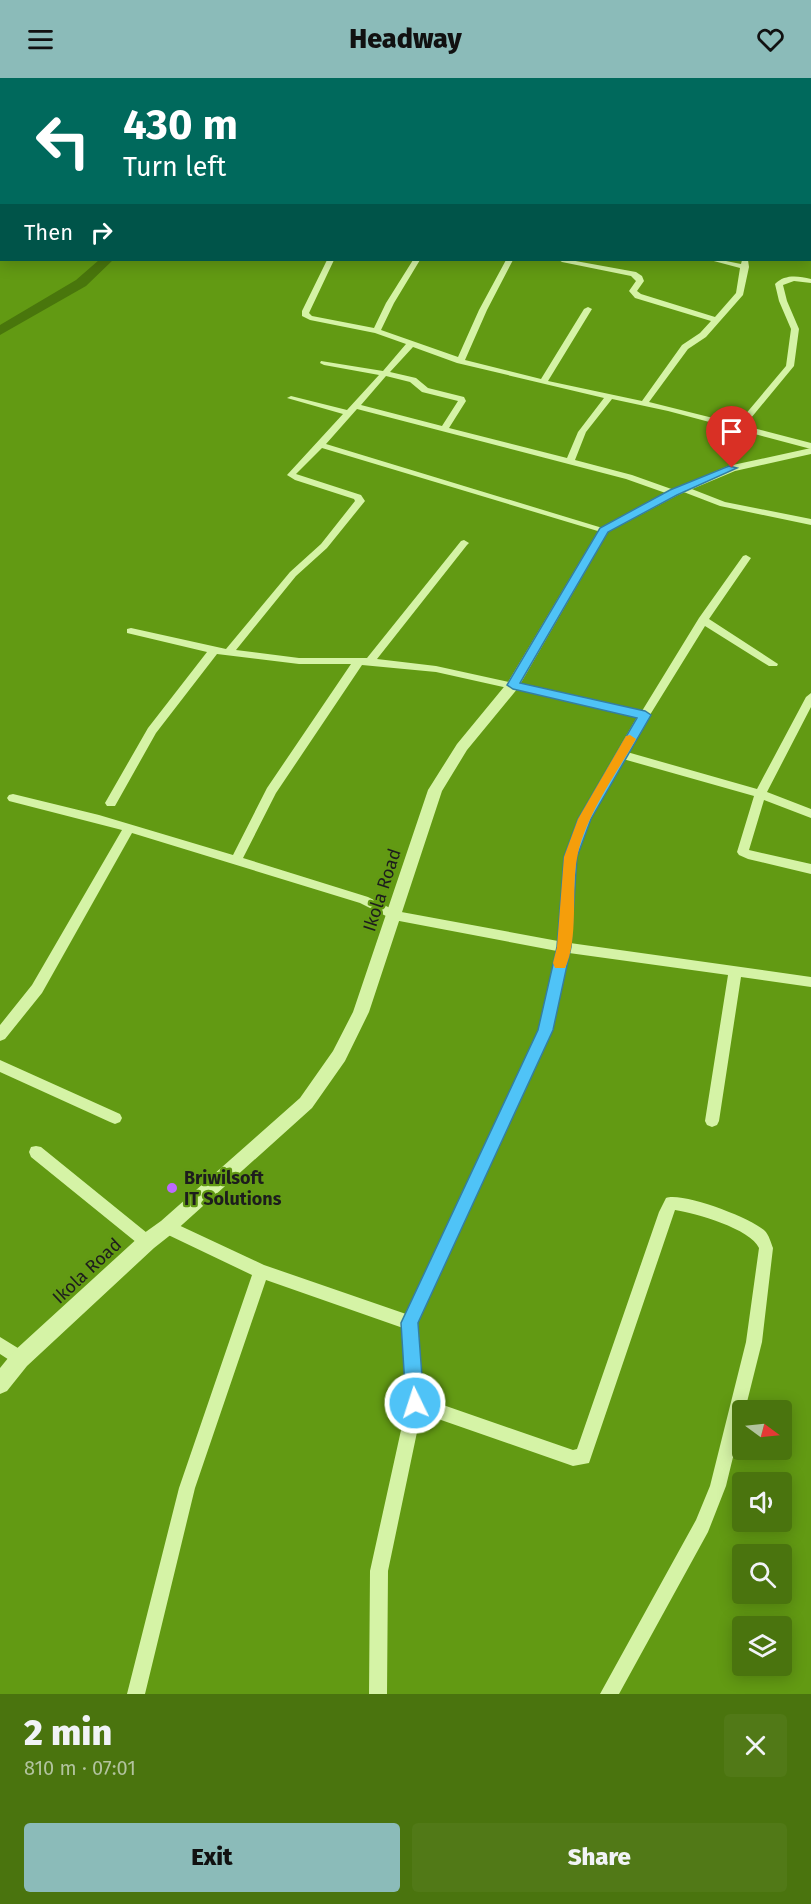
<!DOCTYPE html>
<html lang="en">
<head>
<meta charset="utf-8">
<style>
	:root { --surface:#4a740e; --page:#517917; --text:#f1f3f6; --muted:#b2c39e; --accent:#8bbbb9 }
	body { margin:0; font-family:"Fira Sans",sans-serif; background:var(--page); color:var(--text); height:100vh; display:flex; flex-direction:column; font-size:22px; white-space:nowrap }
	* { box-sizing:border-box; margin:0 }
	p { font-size:20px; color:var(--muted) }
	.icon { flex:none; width:33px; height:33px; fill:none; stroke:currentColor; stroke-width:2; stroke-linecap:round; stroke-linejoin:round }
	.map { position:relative; height:1616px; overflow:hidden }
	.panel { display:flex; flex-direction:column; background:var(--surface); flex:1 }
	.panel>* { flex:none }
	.banner { position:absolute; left:0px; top:0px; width:812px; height:183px; box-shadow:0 3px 15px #0003; background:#00695c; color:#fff; overflow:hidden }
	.needle { width:39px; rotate:105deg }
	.controls { position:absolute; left:732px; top:1322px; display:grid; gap:12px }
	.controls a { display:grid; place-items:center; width:60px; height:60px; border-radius:6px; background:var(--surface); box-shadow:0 3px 15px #0003; font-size:30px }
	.pin { position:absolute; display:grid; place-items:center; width:51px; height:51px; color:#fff; margin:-62px -26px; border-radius:50% 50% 50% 0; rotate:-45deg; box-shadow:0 0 6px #0007 }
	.pin .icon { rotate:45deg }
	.me { position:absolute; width:66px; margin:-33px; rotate:356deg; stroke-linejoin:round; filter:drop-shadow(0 0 4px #0008) }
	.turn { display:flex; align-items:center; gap:21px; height:126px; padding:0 24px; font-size:27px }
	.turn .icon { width:78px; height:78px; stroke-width:2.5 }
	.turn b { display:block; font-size:42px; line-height:51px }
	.then { display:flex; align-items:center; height:57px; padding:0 24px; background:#0003; gap:12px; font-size:22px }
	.round { display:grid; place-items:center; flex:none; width:63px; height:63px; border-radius:6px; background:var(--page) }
	.summary { display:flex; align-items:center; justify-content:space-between; height:102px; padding:0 24px }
	h1 { font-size:36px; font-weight:800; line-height:45px }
	.button { display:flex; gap:12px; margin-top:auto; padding:12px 24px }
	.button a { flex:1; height:69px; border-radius:6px; background:var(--accent); color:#111; font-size:24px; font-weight:800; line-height:69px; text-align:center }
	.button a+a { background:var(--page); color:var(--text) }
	header { display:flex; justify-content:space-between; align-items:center; height:78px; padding:0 24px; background:var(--accent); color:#111; font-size:27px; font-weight:800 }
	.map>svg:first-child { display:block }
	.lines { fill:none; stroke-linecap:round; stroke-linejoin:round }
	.river { fill:#49760c; fill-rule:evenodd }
	.minor { fill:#d5f3a6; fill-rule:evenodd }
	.tertiary { fill:#d5f3a6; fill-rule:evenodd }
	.route { fill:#4fc3f7; stroke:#337fa1; stroke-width:1.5 }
	.slow { fill:#f59e0b }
	.poi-dot { fill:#bd69ff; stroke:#629a13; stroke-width:2 }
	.labels { text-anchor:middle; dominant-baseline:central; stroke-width:4.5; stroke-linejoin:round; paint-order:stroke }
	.street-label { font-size:18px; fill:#1d1d1d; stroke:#629a13 }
	.poi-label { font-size:18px; font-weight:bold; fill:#1d1d1d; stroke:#629a13; text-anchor:start }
</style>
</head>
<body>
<header><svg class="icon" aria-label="menu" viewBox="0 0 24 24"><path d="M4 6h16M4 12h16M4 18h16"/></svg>Headway<svg class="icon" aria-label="heart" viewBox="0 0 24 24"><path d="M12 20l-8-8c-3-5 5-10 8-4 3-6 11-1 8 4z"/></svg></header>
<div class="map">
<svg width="811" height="1616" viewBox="0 0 811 1616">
	<rect width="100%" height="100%" fill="#629a13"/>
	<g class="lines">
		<path class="river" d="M167 0H177L166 2Z
			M99 182H113L86 208 0 257V247L76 202Z"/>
		<path class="minor" d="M319 0 339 2H321Z
			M374 0H380L373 2Z
			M461 0H467L460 2Z
			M546 0 560 2H543Z
			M810 46H811V50H810Z
			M810 102H811V107H810Z
			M810 123H811V127H810Z
			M327 182H334L309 235 312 238 374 250 386 225 413 182H420L394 225 381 252 458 279 479 232 506 182H513L487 232 465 282 541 301 584 231 588 229 592 231 548 303 642 323 682 267 700 255 711 243 635 220 629 213 636 203 631 198 562 184 559 182H570L636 194 642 198 644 203 637 213 641 216 715 239 736 215 740 190 710 182H721L741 186 742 182H748L749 189 743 217 706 259 688 271 649 324 741 347 744 338 786 288 791 251 779 223 775 206C785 196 798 198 811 201V205L794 203 783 207 787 223 799 251 794 288 751 340 749 349 811 365V371L668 333 612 321 586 354 575 382 632 397 677 413 678 415 674 418 626 401 357 331 326 366 609 452 604 455 601 454 322 370 296 396 361 417 365 423 327 470 296 498 236 572 299 580H367L461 463 464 462 469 465 467 467 377 581 436 588 642 633 699 540 743 478 746 477 751 480 709 541 778 586 777 588H769L705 548 627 674 757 711 806 619 811 615V629L767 714 811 731V740L764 722 749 772 811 786V796L748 781 739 777 737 774 754 718 623 681 590 741 576 779 570 865 811 899V909L741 899 719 1043 717 1047 712 1049 707 1047 705 1043 728 897 569 875 553 952 418 1245 423 1320 573 1372 577 1371 659 1134 666 1120C683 1114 751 1140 765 1153 769 1157 771 1165 773 1170L762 1264 745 1332H742V1342L726 1408 708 1454 619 1616H600L696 1442 710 1408 746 1264 759 1170C751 1151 695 1135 675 1132L589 1385 573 1388 421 1335 388 1493 387 1616H369L370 1493 407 1325 403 1250 266 1202 195 1410 145 1616H127L179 1410 252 1197 162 1154 160 1149 162 1144 167 1142 172 1144 264 1187 406 1236 539 952 557 873 394 842 360 825 132 755 42 915 5 961 0 963V947L32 907 122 752 9 723 7 720 9 717 13 716 99 737 233 777 267 710 351 586H299L217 576 156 655 115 728H107L105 725 148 650 207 574 127 555V551L131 550 226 571 290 494 321 466 355 423 354 421 295 402 287 397 343 336 287 320 291 318 347 332 379 297 324 287 320 285 321 283 383 293 406 266 375 255 310 242 302 238V233ZM413 269 457 285 604 320 578 354 567 380 449 350 466 323 464 319 428 310 416 300 390 294ZM386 298 410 304 422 314 458 323 442 348 361 327ZM362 587 436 594 637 639 578 741 564 779 558 863 396 833 368 819 243 780 276 715Z
			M684 408 725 424 811 441V447L720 428 681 413 680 411Z
			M0 982 120 1036 122 1040 120 1044 115 1046 110 1044 0 994Z
			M36 1068 41 1069 152 1159 154 1164 152 1169 147 1171 142 1169 31 1079 29 1074 31 1069Z
			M0 1259 26 1275 28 1281 26 1287 20 1289 0 1276Z"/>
		<path class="tertiary" d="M811 370V376L735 393 678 417 608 454 518 610 467 672 442 713 369 934 345 983 312 1030 173 1155 154 1170 27 1288 7 1313 0 1316V1290L13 1274 140 1158 161 1143 300 1020 333 973 353 934 428 712 457 666 508 604 600 450 670 413 728 388Z"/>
	</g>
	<path class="route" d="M729 388 737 390 677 417 608 454 520 605 645 633 651 637 591 741 577 779 571 869 553 952 418 1245 424 1325 422 1331 415 1334 409 1331 406 1325 401 1245 538 952 557 869 564 779 578 741 637 640 513 611 507 607 600 450 670 412Z"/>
	<path class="slow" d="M630 657 636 661C615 698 585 738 577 780 571 811 579 862 565 890H555L553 885 557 869 564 779 578 741 626 658Z"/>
	<circle class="poi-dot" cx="172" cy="1110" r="6"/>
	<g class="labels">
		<g class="street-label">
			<text transform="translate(382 812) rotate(-72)">Ikola Road</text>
			<text transform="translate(87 1193) rotate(-43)">Ikola Road</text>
		</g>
		<g class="poi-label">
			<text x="184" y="1100">Briwilsoft<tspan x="184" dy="21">IT Solutions</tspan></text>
		</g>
	</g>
</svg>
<div class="controls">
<a><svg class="needle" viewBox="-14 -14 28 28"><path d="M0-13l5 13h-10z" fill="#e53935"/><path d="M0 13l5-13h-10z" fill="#b2c39e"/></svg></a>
<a><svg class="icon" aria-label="sound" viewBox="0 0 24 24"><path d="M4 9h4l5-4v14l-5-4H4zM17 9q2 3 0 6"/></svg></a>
<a><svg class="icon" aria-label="search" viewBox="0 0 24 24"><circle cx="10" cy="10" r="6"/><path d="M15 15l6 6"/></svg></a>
<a><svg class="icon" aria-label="layers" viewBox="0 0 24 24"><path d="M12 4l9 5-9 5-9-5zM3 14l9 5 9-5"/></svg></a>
</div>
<div class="pin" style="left:732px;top:390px;background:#d93025"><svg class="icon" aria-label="arrive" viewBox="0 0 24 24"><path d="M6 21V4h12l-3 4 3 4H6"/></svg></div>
<svg class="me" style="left:415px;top:1325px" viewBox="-20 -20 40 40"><circle r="17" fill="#4fc3f7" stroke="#fff" stroke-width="3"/><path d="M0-11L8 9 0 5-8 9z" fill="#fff"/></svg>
<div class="banner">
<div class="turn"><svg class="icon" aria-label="left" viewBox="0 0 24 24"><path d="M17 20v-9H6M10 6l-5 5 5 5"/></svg><div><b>430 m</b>Turn left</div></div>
<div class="then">Then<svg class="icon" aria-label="right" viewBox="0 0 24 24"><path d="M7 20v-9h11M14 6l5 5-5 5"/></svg></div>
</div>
</div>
<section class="panel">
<div class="summary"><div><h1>2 min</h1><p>810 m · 07:01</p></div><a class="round"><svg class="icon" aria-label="close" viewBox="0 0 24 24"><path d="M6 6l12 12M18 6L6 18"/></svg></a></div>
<div class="button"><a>Exit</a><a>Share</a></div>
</section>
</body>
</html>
